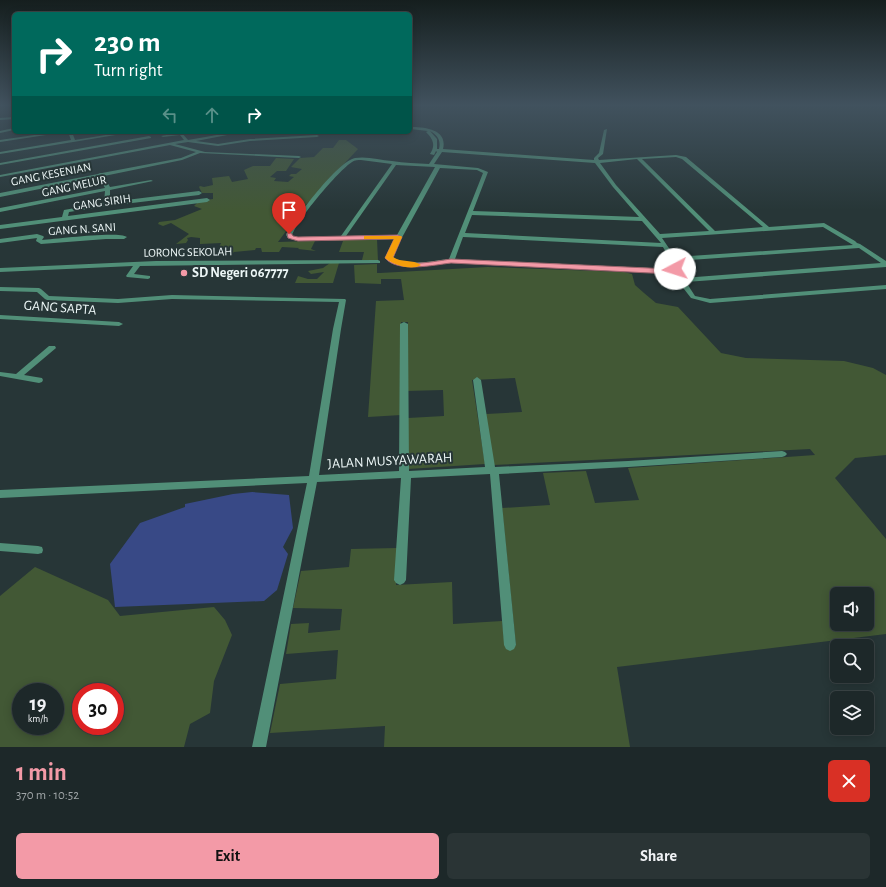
<!DOCTYPE html>
<html lang="en">
<head>
<meta charset="utf-8">
<style>
	:root { --surface:#1d2829; --page:#2a3435; --text:#f1f3f6; --muted:#a0a6a8; --line:#3b4446; --accent:#f39aa7 }
	body { margin:0; font-family:"Alegreya Sans",sans-serif; background:var(--page); color:var(--text); height:100vh; display:flex; flex-direction:column; font-size:15px; white-space:nowrap }
	* { box-sizing:border-box; margin:0 }
	p { font-size:13px; color:var(--muted) }
	.icon { flex:none; width:22px; height:22px; fill:none; stroke:currentColor; stroke-width:2; stroke-linecap:round; stroke-linejoin:round }
	.map { position:relative; height:747px; overflow:hidden }
	.details { display:flex; flex-direction:column; background:var(--surface); flex:1 }
	.details>* { flex:none }
	.top-card { position:absolute; left:12px; top:12px; width:400px; height:122px; border-radius:6px; box-shadow:0 2px 10px #0003,0 0 0 1px var(--line); background:#00695c; color:#fff; overflow:hidden }
	.fabs { position:absolute; left:830px; top:587px; display:grid; gap:8px }
	.fabs a { display:grid; place-items:center; width:44px; height:44px; border-radius:6px; background:var(--surface); box-shadow:0 2px 10px #0003,0 0 0 1px var(--line); font-size:20px }
	.speed { position:absolute; left:12px; top:683px; display:flex; gap:8px; font-size:20px; font-weight:700; text-align:center }
	.speed>* { display:grid; place-content:center; width:52px; height:52px; border-radius:50%; background:var(--surface); box-shadow:0 2px 10px #0003,0 0 0 1px var(--line); line-height:1 }
	.speed small { font-size:10px; font-weight:400 }
	.speed .limit { border:6px solid #d22; background:#fff; color:#111 }
	.pin { position:absolute; display:grid; place-items:center; width:34px; height:34px; color:#fff; margin:-41px -17px; border-radius:50% 50% 50% 0; rotate:-45deg; box-shadow:0 0 4px #0007 }
	.pin .icon { rotate:45deg }
	.me { position:absolute; width:44px; margin:-22px; rotate:265deg; stroke-linejoin:round; filter:drop-shadow(0 0 3px #0008) }
	.turn { display:flex; align-items:center; gap:14px; height:84px; padding:0 16px; font-size:18px }
	.turn .icon { width:52px; height:52px; stroke-width:2.5 }
	.turn b { display:block; font-size:28px; line-height:34px }
	.lanes { display:flex; align-items:center; height:38px; padding:0 16px; background:#0003; justify-content:center; gap:20px; direction:ltr }
	.lanes .off { opacity:.35 }
	.round { display:grid; place-items:center; flex:none; width:42px; height:42px; border-radius:6px; background:var(--page) }
	.headline { display:flex; align-items:center; justify-content:space-between; height:68px; padding:0 16px }
	h1 { font-size:24px; font-weight:700; line-height:30px; color:var(--accent) }
	.action { display:flex; gap:8px; margin-top:auto; padding:8px 16px }
	.action a { flex:1; height:46px; border-radius:6px; background:var(--accent); color:#111; font-size:16px; font-weight:700; line-height:46px; text-align:center }
	.action a+a { background:var(--page); color:var(--text) }
	.map>svg:first-child { display:block }
	.green { fill:#425835; fill-rule:evenodd }
	.water { fill:#384986 }
	.lines { fill:none; stroke-linecap:round; stroke-linejoin:round }
	.minor { fill:#518f78; fill-rule:evenodd }
	.route { fill:#f39aa7; stroke:#9e646d }
	.slow { fill:#f59e0b }
	.poi-dot { fill:#f39aa7; stroke:#273637; stroke-width:1.5 }
	.labels { text-anchor:middle; dominant-baseline:central; stroke-width:4; stroke-linejoin:round; paint-order:stroke }
	.far-street-label { font-size:12px; fill:#edf7f7; stroke:#273637 }
	.poi-label { font-size:14px; font-weight:bold; fill:#edf7f7; stroke:#273637; text-anchor:start }
	.street-label { font-size:14px; fill:#edf7f7; stroke:#273637 }
</style>
</head>
<body>
<div class="map">
<svg width="886" height="747" viewBox="0 0 886 747">
	<rect width="100%" height="100%" fill="#273637"/>
	<path class="green" d="M339 140H346L358 149 304 207 278 242 377 239 378 261 362 260 364 252H339L343 241H315L311 249 316 251 298 249 299 248 282 247 279 252H262L261 248H256L255 250 234 252 232 254H216L221 243 200 244V238L191 237 187 238 188 240 186 243 176 244 189 234 171 223 163 226 158 224 159 222 175 220 202 209 194 206 199 201 213 199V193H202L199 187 200 186 204 187 213 185 212 178 229 176 232 182 248 179 244 170 253 166H270L276 158 294 159 286 171H277L270 177 276 178 274 181 288 182 294 177 289 176 291 174H296L302 169 291 167 300 158 314 157 323 148H333Z
		M330 263H339L333 283H295L298 276 308 279H317L324 272 311 274 308 271 323 268Z
		M377 264V273H380L488 267 624 272 632 274 635 285 644 293 656 303 678 307 721 353 746 358 844 361 873 368 886 375V455L855 458 835 478 886 539V634L617 667 630 747H384L385 726 270 733 280 684 336 679 338 650 286 654 291 624 309 623 308 633 340 630 342 609 293 608 301 571 349 567 351 549 397 548 396 585 452 582 453 624 502 621 505 646H516L502 508 550 505 543 473 586 471 595 503 639 500 628 468 815 455 810 449 493 465 486 414 522 412 515 378 472 380 485 464 408 469V418L444 416 443 390 405 391 408 322H401V415L368 417 376 301 404 300 401 279H381V284L355 283 354 265ZM837 594H867V624H837Z
		M35 567 108 600 120 616 214 607 225 620 232 635 214 681 210 713 190 724 184 747H0V596ZM21 692H55V726H21ZM81 692H115V726H81Z"/>
	<path class="water" d="M252 492 289 495 293 528 283 547 288 554 277 590 264 601 115 607 110 564 140 523 185 507V504L233 494Z"/>
	<g class="lines">
		<path class="minor" d="M14 117V119L0 120V118Z
			M410 127C424 127 448 129 443 149L594 160V158L599 153 604 130 607 129 603 154 598 158 599 160 676 155 686 157 769 227 824 223 855 241 857 243 860 244 886 261V267L686 282 695 296 710 299 886 285V289L710 303 691 298 677 280 673 273 451 263 412 267 395 264 386 258 395 239 297 241 288 238 286 235C295 218 338 161 355 158 367 156 380 160 392 161 404 163 417 163 429 164L437 152 436 151 434 155 430 154C436 145 433 139 426 132L428 131 410 129ZM430 131C438 135 441 141 439 149H437V139ZM442 152 595 163 613 187 639 217 473 211 488 172 478 168 434 164ZM676 157 682 159 763 227 715 231 642 159ZM637 159 709 231 660 234 616 185 600 163ZM361 160 392 164 341 236 297 237 292 236C295 222 339 170 352 162 355 160 358 160 361 160ZM396 165 435 167 397 235 346 236ZM440 168 477 170 483 173 449 259C430 261 408 267 392 257L393 254ZM472 215 642 221 661 243 465 233ZM823 227 853 245 675 257 662 238ZM463 237 663 247 671 262 672 269 455 259ZM859 248 881 263 683 278 678 271 676 261Z
			M14 128V130L0 133V131Z
			M55 132H66L0 142V140Z
			M68 132H72L75 140 124 132H134L0 154V152L71 140Z
			M177 132H181L188 140 234 132H243L196 141 218 144 250 139 317 135 319 136 317 137 250 141 218 146 188 142 175 144 205 152 299 156 301 157 299 158 200 153 182 160 104 176 110 187 151 180 153 181 110 190V202L199 191 202 193 199 195 107 206 69 212 68 216 207 198 210 200 207 202 0 229V225L62 217 64 210 104 203 105 191 0 212V208L105 188 99 177 0 197V193L98 174 100 173H102L181 158 196 152 170 145 0 177V175L184 140 180 135 163 137 161 136 178 133Z
			M149 136 151 137V138L0 165V163Z
			M37 234 43 236 44 237 42 240C57 239 118 231 127 237L124 239H106L41 244 36 241 37 238 0 243V239Z
			M378 260 380 261V263L140 266 134 274 150 276V278L148 279 127 277 126 276 133 266 0 272V268L156 261Z
			M0 287 39 288 41 289 49 296 118 299 172 295 345 299 346 300 341 329 319 475 399 471 400 324 404 322 408 324 409 471 485 467 473 380 477 377 481 380 495 467 628 461 782 451 785 452 787 454 785 456 782 457 628 467 499 474 516 645 514 649 510 651 506 649 504 645 490 474 411 478 406 580 404 583 400 585 396 583 394 580 401 478 317 482 266 747H252L307 483 0 498V490L309 476 333 329 339 302 172 299 118 303 47 300 45 299 37 292 0 291Z
			M0 315 119 322 123 324 119 326 0 319Z
			M49 346H55L56 348 24 375 42 378 43 380 42 382 39 383 0 376V372L16 374Z
			M0 543 38 546 42 547 43 550 42 553 38 554 0 551Z"/>
	</g>
	<linearGradient id="sky" x2="0" y2="1"><stop stop-color="#151e1e"/><stop offset="0.5" stop-color="#41525e"/><stop offset="1" stop-color="#41525e" stop-opacity="0"/></linearGradient>
	<rect width="886" height="210" fill="url(#sky)"/>
	<path class="route" d="M287 233H291L293 236 298 237 398 235 402 237 393 258C405 268 436 261 451 259L670 269 675 267 679 269 677 273 670 274 451 263C434 265 397 273 385 258L394 239 298 241 288 238Z"/>
	<path class="slow" d="M364 236H401L402 237 393 257C401 263 413 259 421 265 412 271 393 265 385 258L394 239H364Z"/>
	<circle class="poi-dot" cx="184" cy="273" r="4"/>
	<g class="labels">
		<g class="far-street-label">
			<text transform="translate(51 174) rotate(-11)">GANG KESENIAN</text>
			<text transform="translate(74 186) rotate(-12)">GANG MELUR</text>
			<text transform="translate(102 202) rotate(-8)">GANG SIRIH</text>
			<text transform="translate(82 229) rotate(-4)">GANG N. SANI</text>
			<text transform="translate(188 252) rotate(-1)">LORONG SEKOLAH</text>
		</g>
		<g class="poi-label">
			<text x="192" y="273">SD Negeri 067777</text>
		</g>
		<g class="street-label">
			<text transform="translate(60 308) rotate(4)">GANG SAPTA</text>
			<text transform="translate(390 461) rotate(-3)">JALAN MUSYAWARAH</text>
		</g>
	</g>
</svg>
<div class="fabs">
<a><svg class="icon" aria-label="sound" viewBox="0 0 24 24"><path d="M4 9h4l5-4v14l-5-4H4zM17 9q2 3 0 6"/></svg></a>
<a><svg class="icon" aria-label="search" viewBox="0 0 24 24"><circle cx="10" cy="10" r="6"/><path d="M15 15l6 6"/></svg></a>
<a><svg class="icon" aria-label="layers" viewBox="0 0 24 24"><path d="M12 4l9 5-9 5-9-5zM3 14l9 5 9-5"/></svg></a>
</div>
<div class="speed"><div>19<small>km/h</small></div><div class="limit">30</div></div>
<div class="pin" style="left:289px;top:234px;background:#d93025"><svg class="icon" aria-label="arrive" viewBox="0 0 24 24"><path d="M6 21V4h12l-3 4 3 4H6"/></svg></div>
<svg class="me" style="left:675px;top:269px" viewBox="-20 -20 40 40"><circle r="19" fill="#fff"/><path d="M0-13L10 11 0 6-10 11z" fill="#f39aa7"/></svg>
<div class="top-card">
<div class="turn"><svg class="icon" aria-label="right" viewBox="0 0 24 24"><path d="M7 20v-9h11M14 6l5 5-5 5"/></svg><div><b>230 m</b>Turn right</div></div>
<div class="lanes"><svg class="icon off" aria-label="left" viewBox="0 0 24 24"><path d="M17 20v-9H6M10 6l-5 5 5 5"/></svg><svg class="icon off" aria-label="ahead" viewBox="0 0 24 24"><path d="M12 20V5M6 11l6-6 6 6"/></svg><svg class="icon" aria-label="right" viewBox="0 0 24 24"><path d="M7 20v-9h11M14 6l5 5-5 5"/></svg></div>
</div>
</div>
<section class="details">
<div class="headline"><div><h1>1 min</h1><p>370 m · 10:52</p></div><a class="round" style="background:#d93025;color:#fff"><svg class="icon" aria-label="close" viewBox="0 0 24 24"><path d="M6 6l12 12M18 6L6 18"/></svg></a></div>
<div class="action"><a>Exit</a><a>Share</a></div>
</section>
</body>
</html>
